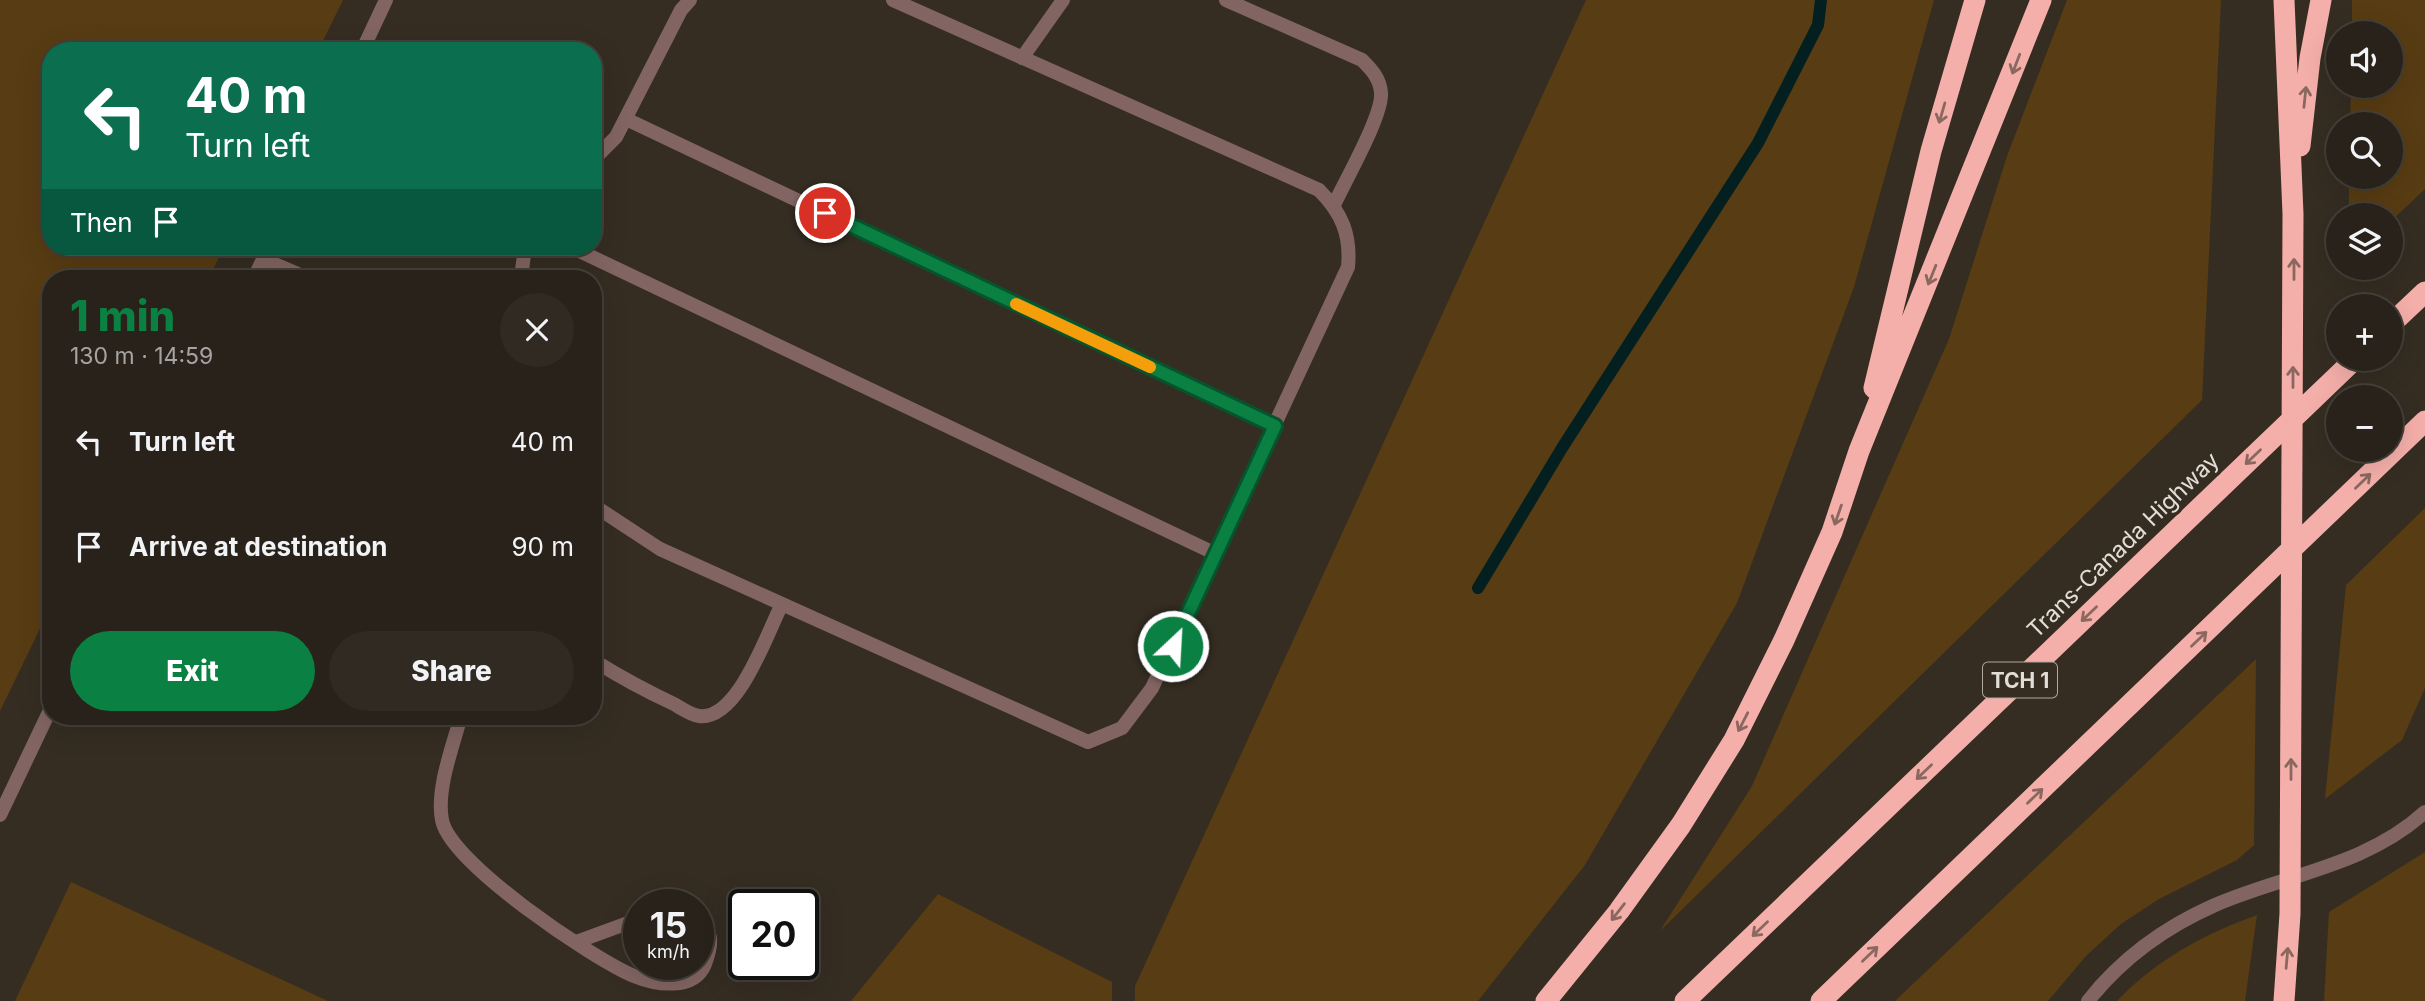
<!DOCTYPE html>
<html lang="en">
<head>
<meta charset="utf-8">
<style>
	:root { --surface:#28221a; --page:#302a23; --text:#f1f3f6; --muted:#a5a4a2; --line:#443f39; --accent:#0b8043 }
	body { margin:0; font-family:Inter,sans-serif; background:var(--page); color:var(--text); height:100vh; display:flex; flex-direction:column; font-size:26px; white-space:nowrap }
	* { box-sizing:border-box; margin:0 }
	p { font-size:23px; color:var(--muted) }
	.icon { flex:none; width:38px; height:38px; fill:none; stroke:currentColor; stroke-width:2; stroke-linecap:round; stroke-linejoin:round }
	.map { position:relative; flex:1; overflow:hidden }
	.drawer { position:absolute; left:42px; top:270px; width:560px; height:455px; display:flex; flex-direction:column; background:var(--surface); border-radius:28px; box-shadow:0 7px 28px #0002,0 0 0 2px var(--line) }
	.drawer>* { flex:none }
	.guide { position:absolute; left:42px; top:42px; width:560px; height:214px; border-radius:28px; box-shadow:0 7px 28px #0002,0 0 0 2px var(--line); background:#0b6e4f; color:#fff; overflow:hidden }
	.tools { position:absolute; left:2326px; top:21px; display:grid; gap:14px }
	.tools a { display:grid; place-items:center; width:77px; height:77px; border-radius:50%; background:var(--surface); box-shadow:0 7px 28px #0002,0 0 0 2px var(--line); font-size:35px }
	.speed { position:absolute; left:623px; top:889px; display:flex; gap:14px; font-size:35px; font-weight:700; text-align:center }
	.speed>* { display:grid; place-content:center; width:91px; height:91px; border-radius:50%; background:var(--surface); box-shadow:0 7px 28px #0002,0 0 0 2px var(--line); line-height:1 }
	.speed small { font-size:18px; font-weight:400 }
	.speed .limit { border:4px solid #111; border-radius:10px; background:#fff; color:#111 }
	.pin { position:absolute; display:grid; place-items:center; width:60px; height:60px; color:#fff; margin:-30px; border:4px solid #fff; border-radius:50%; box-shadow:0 2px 7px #0007 }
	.me { position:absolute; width:77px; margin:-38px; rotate:25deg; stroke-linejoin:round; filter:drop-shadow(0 0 5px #0008) }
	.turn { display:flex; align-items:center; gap:24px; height:147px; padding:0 28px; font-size:32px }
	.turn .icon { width:91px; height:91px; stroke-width:2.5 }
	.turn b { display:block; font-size:49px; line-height:60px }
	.then { display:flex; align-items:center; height:66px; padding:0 28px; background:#0003; gap:14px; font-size:26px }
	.round { display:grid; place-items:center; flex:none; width:74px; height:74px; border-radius:37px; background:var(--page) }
	.summary { display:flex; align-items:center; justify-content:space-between; height:119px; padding:0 28px }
	h1 { font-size:42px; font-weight:800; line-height:52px; color:var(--accent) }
	.cta { display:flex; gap:14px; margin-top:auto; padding:14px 28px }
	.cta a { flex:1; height:80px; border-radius:42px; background:var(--accent); color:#fff; font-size:28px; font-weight:800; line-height:80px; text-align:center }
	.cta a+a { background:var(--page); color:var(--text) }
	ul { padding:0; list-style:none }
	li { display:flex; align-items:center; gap:21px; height:105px; padding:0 28px }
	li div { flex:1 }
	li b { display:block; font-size:26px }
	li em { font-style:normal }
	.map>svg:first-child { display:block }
	.green { fill:#583c13 }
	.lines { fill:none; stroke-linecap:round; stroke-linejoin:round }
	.stream { stroke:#041f1f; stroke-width:12 }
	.lane { stroke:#826563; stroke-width:14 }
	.street { stroke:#826563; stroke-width:14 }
	.highway { stroke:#f5afaa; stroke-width:21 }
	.oneway { stroke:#8b685f }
	.route-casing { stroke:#07532c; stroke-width:18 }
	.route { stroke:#0b8043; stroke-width:12 }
	.slow { stroke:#f59e0b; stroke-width:12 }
	.labels { text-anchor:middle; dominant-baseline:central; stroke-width:7; stroke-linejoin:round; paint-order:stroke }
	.shield { fill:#352d22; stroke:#aea8a0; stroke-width:2 }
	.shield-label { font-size:21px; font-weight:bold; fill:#e2ddd6 }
	.street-label { font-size:23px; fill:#e2ddd6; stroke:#352d22 }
</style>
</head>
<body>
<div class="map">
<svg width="2425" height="1001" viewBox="0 0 2425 1001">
	<rect width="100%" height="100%" fill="#352d22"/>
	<path class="green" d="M0 0H343L318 51H51V247H224L209 278H51V606L0 711Z
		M1586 0H1934L1854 287 1737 603 1585 865 1478 1001H1135V986Z
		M2067 0H2221L2202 400 1660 931 1752 786 1949 339 2007 156Z
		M2352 0H2425V189L2391 221 2390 215H2349V177H2390V124H2350L2351 86H2390V33H2352Z
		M2425 508V688L2402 740 2325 799 2346 585Z
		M2256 659 2254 845 2237 860 2159 899 2121 924 2086 956 2048 1001H1895Z
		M2425 852V1001H2324L2329 912Z
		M71 882 328 1001H15Z
		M938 894 1112 982V1001H851Z
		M2257 915 2245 1001H2117C2156 960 2204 934 2257 915Z"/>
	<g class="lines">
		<path class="stream" d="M1478 588 1562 448 1758 143 1818 25 1821 0"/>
		<path class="lane" d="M1226 0 1362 60C1371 69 1380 78 1381 93 1383 115 1345 181 1334 205
			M1022 58 1063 0
			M626 119 1274 426
			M593 160 616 137 681 10 690 0
			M571 247 1216 554
			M263 259 307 278
			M521 278 525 247
			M593 505 660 549 1088 742 1122 728 1152 688 1348 267C1351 235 1342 213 1319 190L893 0
			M593 660C620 677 646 691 674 704 681 708 691 715 699 716 738 721 767 633 782 604
			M461 716C453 746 436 789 442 820 450 863 593 959 634 976 656 985 694 991 705 964 711 948 715 931 698 922
			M576 942 639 919
			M2088 1001C2122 958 2165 927 2215 905 2287 874 2366 866 2425 812"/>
		<path class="street" d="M362 51 386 0
			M254 278 269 247
			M0 815 51 708"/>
		<path class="highway" d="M2300 146 2310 58 2321 0
			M2390 325 2425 292
			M1874 388 1931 151 1975 0
			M1546 1001 1619 911 1681 825 1734 740 1784 640 1832 532 1859 451 2041 0
			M1685 1001 2355 359
			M1821 1001 2425 421
			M2284 1001 2290 914 2293 214 2284 0"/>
	</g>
	<defs><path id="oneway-shaft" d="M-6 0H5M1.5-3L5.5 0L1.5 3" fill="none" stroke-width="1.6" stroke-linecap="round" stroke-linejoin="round" transform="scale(1.75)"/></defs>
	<g class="oneway">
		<use href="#oneway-shaft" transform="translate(2016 64) rotate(111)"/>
		<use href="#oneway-shaft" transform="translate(2305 97) rotate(-84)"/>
		<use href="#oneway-shaft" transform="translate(1942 113) rotate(106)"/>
		<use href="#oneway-shaft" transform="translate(2294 269) rotate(-90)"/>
		<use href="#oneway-shaft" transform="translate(1932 275) rotate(112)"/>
		<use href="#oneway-shaft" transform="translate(2293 377) rotate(-90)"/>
		<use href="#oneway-shaft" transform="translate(2253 457) rotate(136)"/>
		<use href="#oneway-shaft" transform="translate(2363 481) rotate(-44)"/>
		<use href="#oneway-shaft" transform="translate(1838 515) rotate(109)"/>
		<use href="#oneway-shaft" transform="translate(2089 614) rotate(136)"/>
		<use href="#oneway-shaft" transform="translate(2199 639) rotate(-44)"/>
		<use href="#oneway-shaft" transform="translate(1743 722) rotate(117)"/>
		<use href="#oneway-shaft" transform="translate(2291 769) rotate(-90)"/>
		<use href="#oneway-shaft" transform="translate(1924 772) rotate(136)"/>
		<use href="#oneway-shaft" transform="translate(2035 796) rotate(-44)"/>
		<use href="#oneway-shaft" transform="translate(1618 912) rotate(128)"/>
		<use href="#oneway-shaft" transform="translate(1760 929) rotate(136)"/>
		<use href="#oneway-shaft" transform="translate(1870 954) rotate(-44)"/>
		<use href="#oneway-shaft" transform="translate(2287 958) rotate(-85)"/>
	</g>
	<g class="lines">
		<g class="route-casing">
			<path id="route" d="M825 213 1275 426 1173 646"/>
		</g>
		<use href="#route" class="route"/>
		<path class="slow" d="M1016 304 1150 367"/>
	</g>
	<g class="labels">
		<rect class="shield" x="1983" y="662.5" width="74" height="35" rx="5"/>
		<g class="shield-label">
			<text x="2020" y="680">TCH 1</text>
		</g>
		<g class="street-label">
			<text transform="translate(2123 545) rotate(-44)">Trans-Canada Highway</text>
		</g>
	</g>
</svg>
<div class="tools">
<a><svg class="icon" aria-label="sound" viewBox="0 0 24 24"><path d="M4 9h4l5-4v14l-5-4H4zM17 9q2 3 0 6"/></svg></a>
<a><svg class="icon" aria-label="search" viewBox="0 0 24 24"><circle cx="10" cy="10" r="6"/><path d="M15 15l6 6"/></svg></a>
<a><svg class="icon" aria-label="layers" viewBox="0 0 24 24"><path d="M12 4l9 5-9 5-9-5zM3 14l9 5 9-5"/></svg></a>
<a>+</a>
<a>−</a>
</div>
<div class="speed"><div>15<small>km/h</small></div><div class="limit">20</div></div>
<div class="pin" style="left:825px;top:213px;background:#d93025"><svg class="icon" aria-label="arrive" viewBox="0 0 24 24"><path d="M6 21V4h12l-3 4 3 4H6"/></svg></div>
<svg class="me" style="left:1173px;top:646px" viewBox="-20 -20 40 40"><circle r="17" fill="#0b8043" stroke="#fff" stroke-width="3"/><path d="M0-11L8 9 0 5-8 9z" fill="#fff"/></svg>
<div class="guide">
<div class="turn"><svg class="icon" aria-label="left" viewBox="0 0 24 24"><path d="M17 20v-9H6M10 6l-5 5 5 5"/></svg><div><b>40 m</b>Turn left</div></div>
<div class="then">Then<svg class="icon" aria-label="arrive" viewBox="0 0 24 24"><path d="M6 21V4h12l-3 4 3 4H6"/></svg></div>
</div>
<section class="drawer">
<div class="summary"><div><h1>1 min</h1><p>130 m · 14:59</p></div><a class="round"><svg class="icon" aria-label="close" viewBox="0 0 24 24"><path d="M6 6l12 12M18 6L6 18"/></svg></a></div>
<ul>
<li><svg class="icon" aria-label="left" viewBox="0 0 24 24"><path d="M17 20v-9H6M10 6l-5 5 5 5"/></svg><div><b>Turn left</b></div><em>40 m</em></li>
<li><svg class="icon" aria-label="arrive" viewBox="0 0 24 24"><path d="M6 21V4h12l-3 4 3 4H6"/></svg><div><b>Arrive at destination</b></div><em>90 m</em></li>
</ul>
<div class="cta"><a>Exit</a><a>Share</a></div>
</section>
</div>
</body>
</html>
